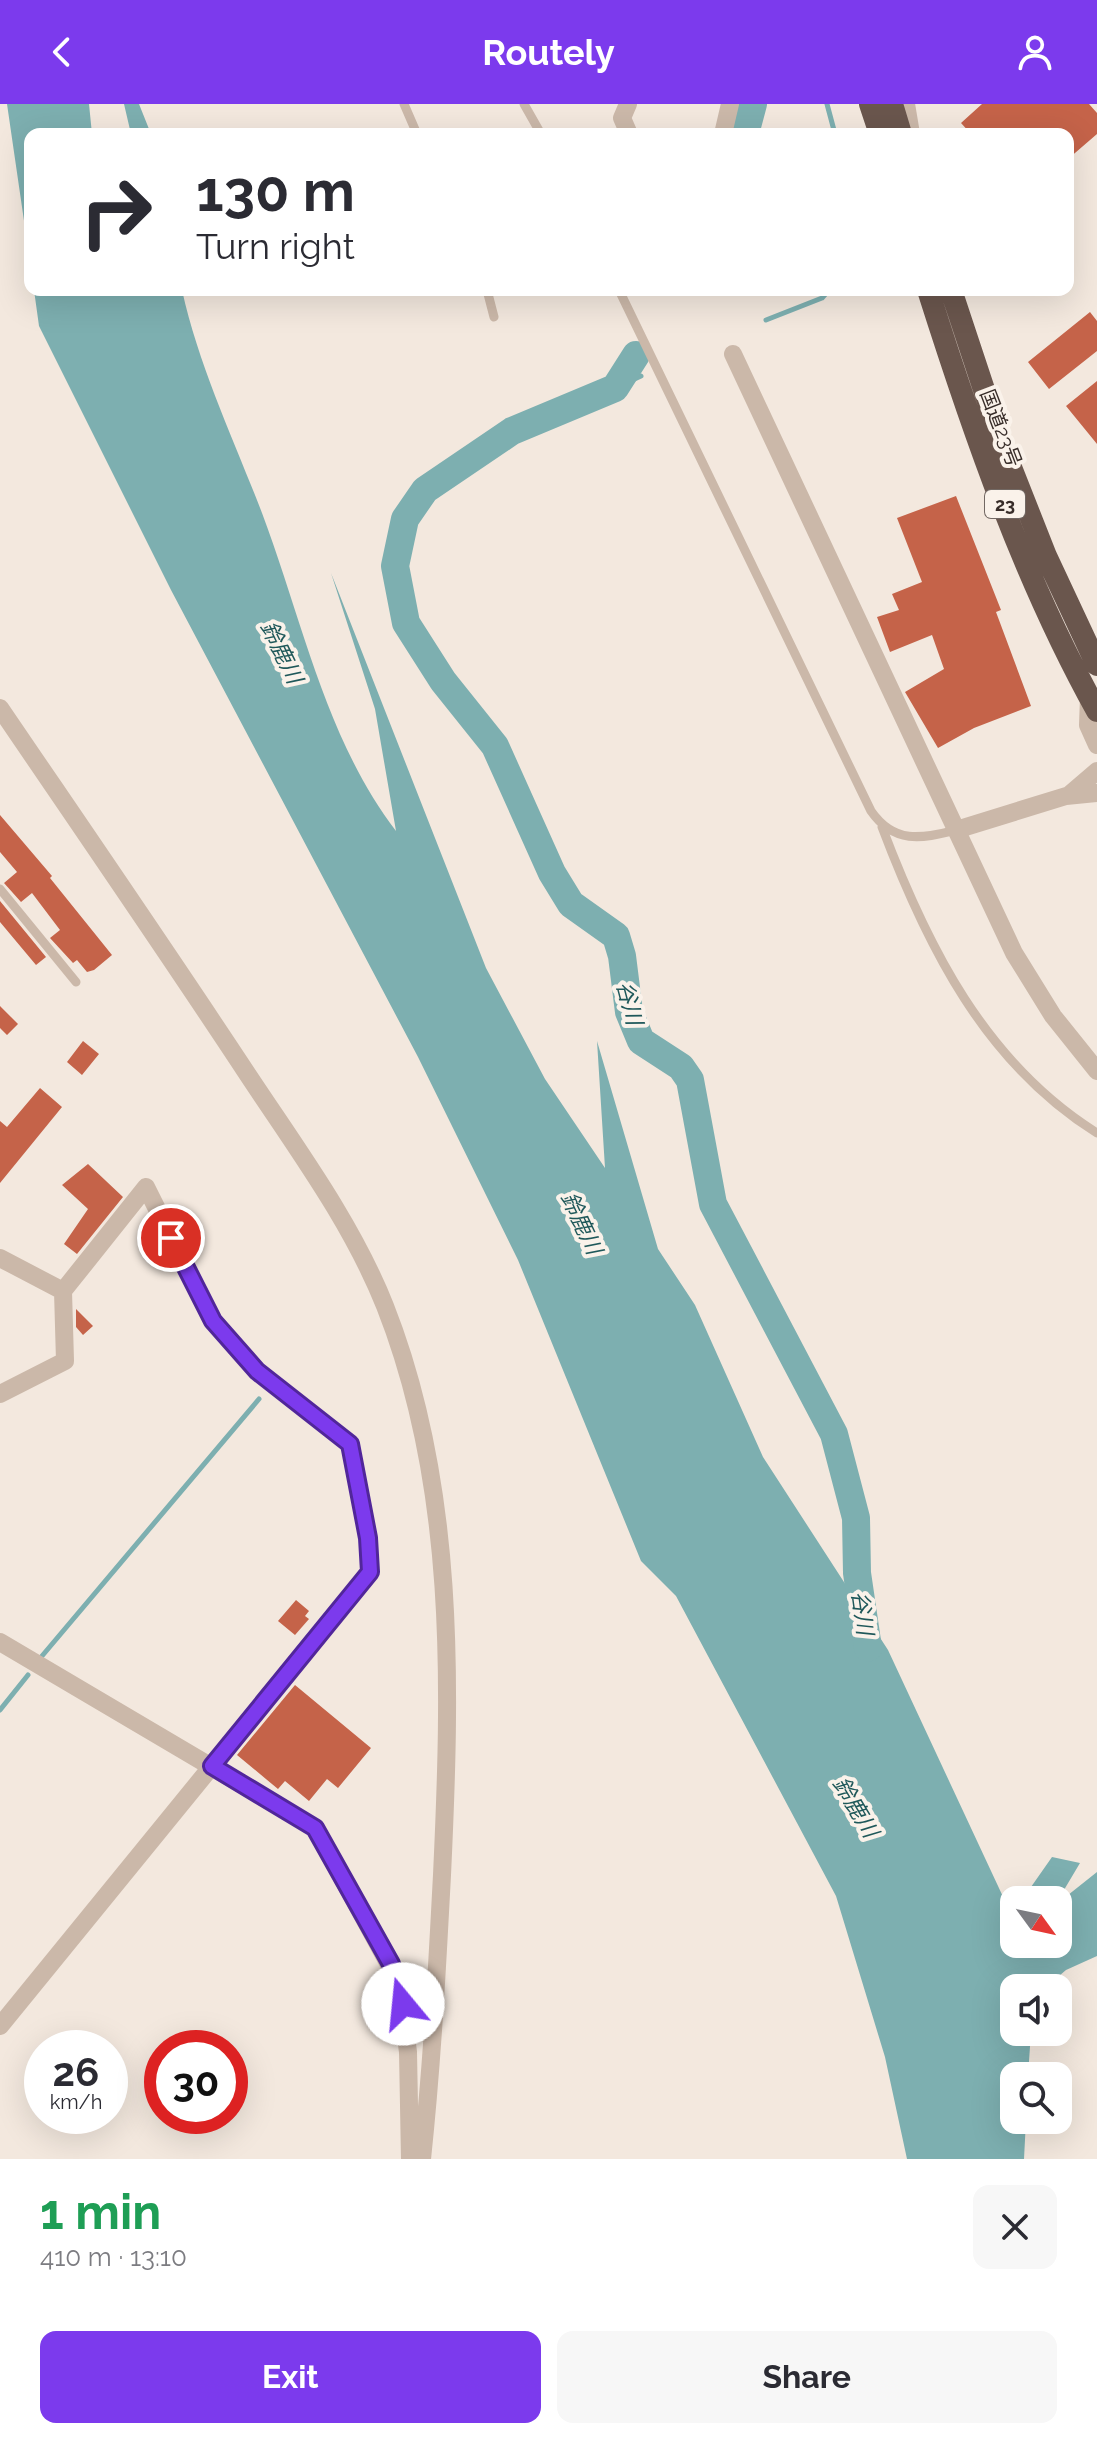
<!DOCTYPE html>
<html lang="en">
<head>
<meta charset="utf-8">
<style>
	:root { --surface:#fff; --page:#f7f7f7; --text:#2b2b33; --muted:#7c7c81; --accent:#7c3aed }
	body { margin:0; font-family:Raleway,"Noto Sans JP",sans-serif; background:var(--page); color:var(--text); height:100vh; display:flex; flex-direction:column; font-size:30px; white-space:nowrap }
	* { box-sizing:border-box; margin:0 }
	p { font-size:26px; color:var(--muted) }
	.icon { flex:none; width:44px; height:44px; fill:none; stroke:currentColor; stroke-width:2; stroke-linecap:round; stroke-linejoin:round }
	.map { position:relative; height:2055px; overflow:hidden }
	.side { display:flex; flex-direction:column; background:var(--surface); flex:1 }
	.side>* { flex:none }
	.top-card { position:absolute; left:24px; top:24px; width:1050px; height:168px; border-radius:16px; box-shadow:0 8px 32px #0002; background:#fff; color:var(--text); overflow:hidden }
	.needle { width:52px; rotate:123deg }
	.fabs { position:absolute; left:1000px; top:1782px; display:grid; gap:16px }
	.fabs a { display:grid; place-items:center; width:72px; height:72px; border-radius:16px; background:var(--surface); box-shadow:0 8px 32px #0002; font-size:40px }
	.speed { position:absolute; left:24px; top:1926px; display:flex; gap:16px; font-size:40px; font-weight:700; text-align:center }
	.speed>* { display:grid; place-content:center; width:104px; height:104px; border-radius:50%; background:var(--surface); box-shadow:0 8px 32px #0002; line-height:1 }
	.speed small { font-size:20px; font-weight:400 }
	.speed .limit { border:12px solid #d22; background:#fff; color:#111 }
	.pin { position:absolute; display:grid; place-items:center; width:68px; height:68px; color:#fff; margin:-34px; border:4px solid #fff; border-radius:50%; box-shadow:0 2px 8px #0007 }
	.me { position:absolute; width:88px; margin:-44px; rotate:343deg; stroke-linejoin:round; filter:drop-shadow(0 0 6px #0008) }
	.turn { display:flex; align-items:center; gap:28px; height:168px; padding:0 40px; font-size:36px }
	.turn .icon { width:104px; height:104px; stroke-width:2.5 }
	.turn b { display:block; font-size:56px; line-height:68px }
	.round { display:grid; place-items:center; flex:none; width:84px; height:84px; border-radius:16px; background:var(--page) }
	.headline { display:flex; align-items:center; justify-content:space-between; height:136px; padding:0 40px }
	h1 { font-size:48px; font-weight:700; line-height:60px; color:#1e9e55 }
	.button { display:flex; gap:16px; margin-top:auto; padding:16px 40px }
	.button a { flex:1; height:92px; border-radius:16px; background:var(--accent); color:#fff; font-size:32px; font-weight:700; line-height:92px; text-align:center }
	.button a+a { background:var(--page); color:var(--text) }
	header { display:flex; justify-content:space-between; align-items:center; height:104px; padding:0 40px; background:var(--accent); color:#fff; font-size:36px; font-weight:700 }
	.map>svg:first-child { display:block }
	.water { fill:#7dafb0 }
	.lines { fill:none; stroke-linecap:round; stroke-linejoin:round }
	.stream { stroke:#7dafb0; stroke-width:5 }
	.river { stroke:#7dafb0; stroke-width:28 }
	.building { fill:#c56349 }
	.service { stroke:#cbb8a9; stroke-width:9 }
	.minor { stroke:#cbb8a9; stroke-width:18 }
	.tertiary { stroke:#cbb8a9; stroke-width:20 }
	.trunk { stroke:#6a564d; stroke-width:22 }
	.route-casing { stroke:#51269a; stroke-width:20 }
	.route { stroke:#7c3aed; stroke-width:14 }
	.labels { text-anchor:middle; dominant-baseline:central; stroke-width:8; stroke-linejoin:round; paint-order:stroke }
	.shield { fill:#faf2ea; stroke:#726863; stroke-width:2 }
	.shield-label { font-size:18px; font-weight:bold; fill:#382d29 }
	.street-label { font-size:20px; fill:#382d29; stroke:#faf2ea }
	.water-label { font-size:22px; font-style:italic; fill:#1f585a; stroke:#faf2ea }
</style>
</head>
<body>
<header><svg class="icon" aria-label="back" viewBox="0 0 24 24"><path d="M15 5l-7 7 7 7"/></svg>Routely<svg class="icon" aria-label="person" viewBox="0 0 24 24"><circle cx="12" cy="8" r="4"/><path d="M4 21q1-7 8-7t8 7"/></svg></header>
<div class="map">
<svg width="1097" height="2055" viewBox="0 0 1097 2055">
	<rect width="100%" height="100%" fill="#f3e8de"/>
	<path class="water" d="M7 0H89L92 30H30V158Z
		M124 0H139L151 30H131Z
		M34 186H156L159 192V186H182C199 263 234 336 262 409 302 515 326 636 396 727L375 605 331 469 486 864 545 975 605 1064 597 937 658 1145 695 1201 763 1353 888 1546 1005 1797 1031 1783 1052 1753 1080 1759 1058 1796H1014V1840H1058V1799L1097 1768V1852L1066 1866 1045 1884H1014V1928H1031L1028 1972H1014V2016H1026L1024 2055H907L885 1953 836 1792 676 1492 641 1457 518 1156 418 953 171 486 39 222Z"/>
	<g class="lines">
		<path class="stream" d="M827 0 835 30
			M766 216 822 194 829 186
			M615 284 641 272
			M42 1552 259 1295
			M0 1606 28 1571"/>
		<path class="river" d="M745 30 753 0
			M636 251 615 284 512 327 425 386 405 415 395 462 406 519 443 577 495 642 552 769 571 800 616 832 622 852 629 908 641 937 681 963 690 976 713 1100 834 1330 856 1414 857 1469 868 1544"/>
	</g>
	<path class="building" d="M982 0H1089L1097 9V30L1068 55V30H971L961 19Z
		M1090 208 1097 217V247L1049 285 1028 258Z
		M1097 277V340L1066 302Z
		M956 392 1001 506 996 508 1031 602 974 624 938 644 905 588 944 565 932 531 890 548 877 513 899 506 892 490 922 478 897 414Z
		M0 711 52 772 50 774 112 851 94 866 87 868 77 856 73 859 50 834 60 826 32 789 21 798 4 779 17 768 0 748Z
		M0 797 46 853 36 861 0 818Z
		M0 902 18 920 7 931 0 924Z
		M83 937 99 950 82 971 67 958Z
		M40 984 62 1003 0 1079V1017L7 1023Z
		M88 1060 123 1093 77 1150 64 1140 88 1105 62 1081Z
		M76 1205 93 1222 83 1231 76 1223Z
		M296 1496 309 1507 305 1512 309 1515 295 1531 278 1517Z
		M295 1581 371 1644 338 1684 327 1675 309 1697 285 1677 278 1685 237 1651Z"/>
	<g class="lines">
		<path class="service" d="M404 0 417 30
			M524 0 541 30
			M487 186 494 213
			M619 186 871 707C894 740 921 735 956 726
			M882 723C927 842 985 959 1097 1029
			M0 785 76 878"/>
		<path class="minor" d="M628 0 622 14 629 30
			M723 30 730 0
			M733 250 1014 849 1053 912 1097 967
			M1089 593 1088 621 1097 641
			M0 604C83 726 167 848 248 971 297 1045 352 1119 385 1202 456 1382 451 1580 442 1771 437 1866 432 1961 422 2055
			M1069 691 1097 667
			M956 726 1066 692 1097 689
			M0 1154 63 1187
			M0 1290 65 1257 63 1187 146 1083 213 1217 257 1267 350 1340 368 1434 370 1468 0 1922
			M0 1538 315 1724 399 1879 408 1948 410 2055"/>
		<path class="tertiary" d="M905 0 910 30"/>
		<path class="trunk" d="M870 0 880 30
			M892 0 901 30
			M928 186C973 328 1024 476 1097 607
			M951 186 1003 343 1046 452 1097 561"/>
	</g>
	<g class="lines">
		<g class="route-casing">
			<path id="route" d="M171 1134 213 1217 257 1267 350 1340 368 1434 370 1468 212 1662 315 1724 391 1860 403 1900"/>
		</g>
		<use href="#route" class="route"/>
	</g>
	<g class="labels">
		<rect class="shield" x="985" y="386" width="40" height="28" rx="6"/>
		<g class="shield-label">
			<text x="1005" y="400">23</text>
		</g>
		<g class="street-label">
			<text transform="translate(1001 324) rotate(69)">国道23号</text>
		</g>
		<g class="water-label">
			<text transform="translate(282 548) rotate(64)">鈴鹿川</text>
			<text transform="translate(630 899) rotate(75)">谷川</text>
			<text transform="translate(582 1119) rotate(65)">鈴鹿川</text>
			<text transform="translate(863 1509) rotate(82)">谷川</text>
			<text transform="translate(856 1703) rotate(59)">鈴鹿川</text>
		</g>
	</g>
</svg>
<div class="fabs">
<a><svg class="needle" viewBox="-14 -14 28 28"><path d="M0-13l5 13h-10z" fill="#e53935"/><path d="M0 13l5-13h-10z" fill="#7c7c81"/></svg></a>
<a><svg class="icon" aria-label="sound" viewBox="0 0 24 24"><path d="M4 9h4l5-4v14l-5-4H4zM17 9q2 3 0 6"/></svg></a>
<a><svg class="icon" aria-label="search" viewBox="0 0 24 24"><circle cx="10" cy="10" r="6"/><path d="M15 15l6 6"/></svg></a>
</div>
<div class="speed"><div>26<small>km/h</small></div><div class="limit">30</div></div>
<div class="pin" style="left:171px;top:1134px;background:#d93025"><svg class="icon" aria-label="arrive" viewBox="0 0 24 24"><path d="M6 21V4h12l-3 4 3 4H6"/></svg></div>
<svg class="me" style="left:403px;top:1900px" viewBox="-20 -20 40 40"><circle r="19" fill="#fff"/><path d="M0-13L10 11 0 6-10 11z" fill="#7c3aed"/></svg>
<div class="top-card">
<div class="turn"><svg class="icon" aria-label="right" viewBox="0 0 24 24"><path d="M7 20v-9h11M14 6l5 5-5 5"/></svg><div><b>130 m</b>Turn right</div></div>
</div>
</div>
<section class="side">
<div class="headline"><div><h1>1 min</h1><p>410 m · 13:10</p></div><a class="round"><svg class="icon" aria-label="close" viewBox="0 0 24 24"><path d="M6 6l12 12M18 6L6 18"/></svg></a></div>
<div class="button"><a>Exit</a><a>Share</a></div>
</section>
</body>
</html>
